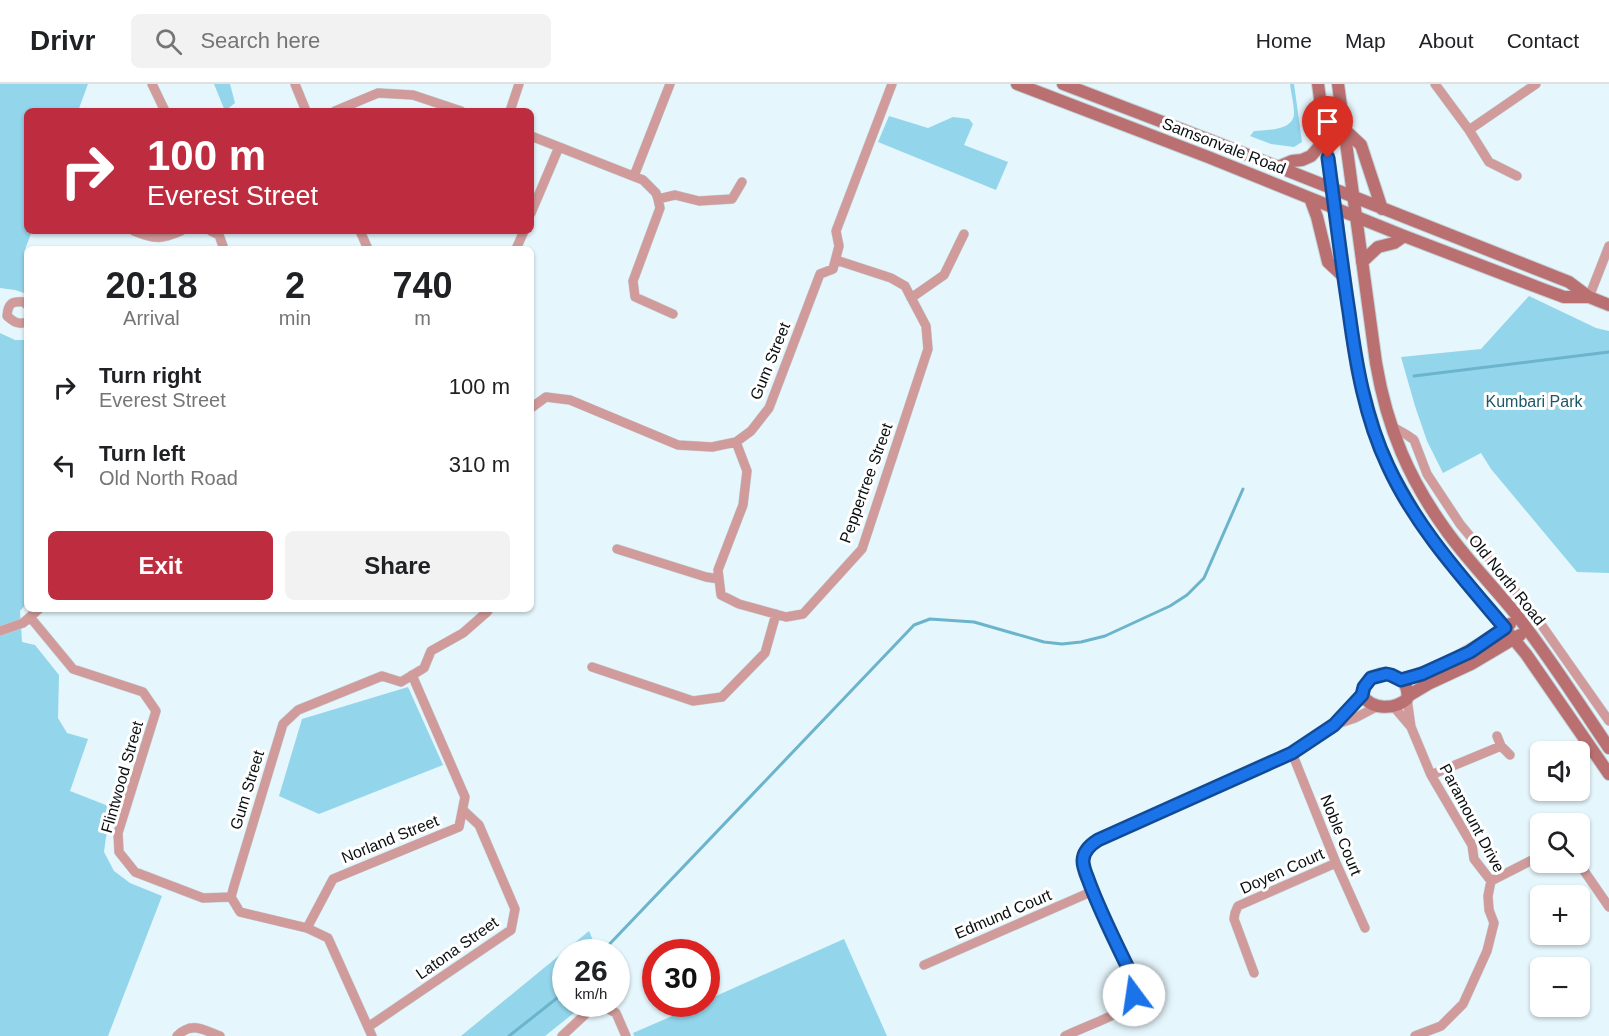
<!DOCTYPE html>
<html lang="en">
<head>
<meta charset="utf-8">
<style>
	:root { --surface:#fff; --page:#f2f2f2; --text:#202124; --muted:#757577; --line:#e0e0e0; --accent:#be2d3f }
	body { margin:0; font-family:Arial,sans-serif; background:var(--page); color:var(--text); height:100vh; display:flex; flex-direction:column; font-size:22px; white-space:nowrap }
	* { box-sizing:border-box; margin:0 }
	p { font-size:20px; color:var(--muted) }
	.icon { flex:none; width:33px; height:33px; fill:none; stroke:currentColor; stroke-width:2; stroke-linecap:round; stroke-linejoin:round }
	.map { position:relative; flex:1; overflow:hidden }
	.drawer { position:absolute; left:24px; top:162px; width:510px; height:366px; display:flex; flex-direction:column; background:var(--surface); border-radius:9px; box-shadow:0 2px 4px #0004 }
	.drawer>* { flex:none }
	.hud { position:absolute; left:24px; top:24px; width:510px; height:126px; border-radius:9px; box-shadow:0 2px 4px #0004; background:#be2d3f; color:#fff; overflow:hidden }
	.tools { position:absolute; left:1530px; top:657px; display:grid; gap:12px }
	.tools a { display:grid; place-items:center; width:60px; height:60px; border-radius:9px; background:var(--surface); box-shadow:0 2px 4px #0004; font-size:30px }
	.speed { position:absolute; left:552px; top:855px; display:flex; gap:12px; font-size:30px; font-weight:700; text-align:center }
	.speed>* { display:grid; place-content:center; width:78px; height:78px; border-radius:50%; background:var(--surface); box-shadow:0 2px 4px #0004; line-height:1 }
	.speed small { font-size:15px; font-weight:400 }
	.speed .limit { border:9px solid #d22; background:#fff; color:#111 }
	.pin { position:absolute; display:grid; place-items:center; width:51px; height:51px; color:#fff; margin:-62px -26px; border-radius:50% 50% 50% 0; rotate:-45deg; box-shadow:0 0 6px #0007 }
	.pin .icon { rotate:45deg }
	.me { position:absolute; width:66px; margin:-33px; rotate:346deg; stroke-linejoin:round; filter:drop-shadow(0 0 4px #0008) }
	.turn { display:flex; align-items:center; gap:21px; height:126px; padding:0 24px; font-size:27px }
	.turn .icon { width:78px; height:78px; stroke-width:2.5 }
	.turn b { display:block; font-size:42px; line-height:51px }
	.eta { display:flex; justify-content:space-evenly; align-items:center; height:102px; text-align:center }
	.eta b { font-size:36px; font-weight:700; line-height:42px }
	.button { display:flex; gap:12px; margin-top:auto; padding:12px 24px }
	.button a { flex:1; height:69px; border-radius:9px; background:var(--accent); color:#fff; font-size:24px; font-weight:700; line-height:69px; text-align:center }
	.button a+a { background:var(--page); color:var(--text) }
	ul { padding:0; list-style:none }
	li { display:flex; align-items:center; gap:18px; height:78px; padding:0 24px }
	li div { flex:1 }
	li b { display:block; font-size:22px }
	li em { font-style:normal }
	header { display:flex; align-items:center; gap:36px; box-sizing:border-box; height:84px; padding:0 30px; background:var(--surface); border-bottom:2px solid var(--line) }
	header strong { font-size:28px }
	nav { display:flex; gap:33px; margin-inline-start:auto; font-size:21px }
	.search { width:420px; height:54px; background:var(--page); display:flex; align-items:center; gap:15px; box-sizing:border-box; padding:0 21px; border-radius:9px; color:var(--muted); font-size:22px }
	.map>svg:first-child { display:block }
	.green { fill:#93d5eb }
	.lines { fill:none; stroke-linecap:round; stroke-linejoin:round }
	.stream { stroke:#6bb4cb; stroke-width:3 }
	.street-casing { stroke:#c2d1d6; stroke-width:10 }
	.secondary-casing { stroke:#c2d1d6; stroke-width:14 }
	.street { stroke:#d09b9a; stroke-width:9 }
	.secondary { stroke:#ba6f70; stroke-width:12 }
	.route-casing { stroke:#114b97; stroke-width:15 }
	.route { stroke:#1a73e8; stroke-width:10 }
	.labels { text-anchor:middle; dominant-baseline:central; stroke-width:6; stroke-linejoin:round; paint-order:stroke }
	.street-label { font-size:16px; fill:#090f11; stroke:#fff }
	.park-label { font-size:16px; fill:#1c5869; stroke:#fff }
</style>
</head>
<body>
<header>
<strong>Drivr</strong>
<div class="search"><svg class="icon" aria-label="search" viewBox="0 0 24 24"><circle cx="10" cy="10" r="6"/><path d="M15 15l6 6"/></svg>Search here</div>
<nav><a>Home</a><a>Map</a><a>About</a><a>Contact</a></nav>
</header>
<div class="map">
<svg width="1609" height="952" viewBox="0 0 1609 952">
	<rect width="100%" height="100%" fill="#e5f6fc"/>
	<path class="green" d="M0 0H88L78 27H27V147H32L24 168 27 170V210L15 206 0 204Z
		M214 0H230L235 19 225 27Z
		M1290 0H1294L1302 58 1294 63 1271 60 1250 52 1254 47C1266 46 1294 47 1294 29 1294 20 1291 9 1290 0Z
		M889 32 928 44 953 33 969 35 973 40 964 61 1008 78 996 106 878 58Z
		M1529 212 1596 244 1609 247V489L1577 488 1491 385 1481 369 1443 389 1427 357 1415 322 1401 273 1481 265Z
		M0 249 15 256H27V519L20 527 22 558 35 561 59 591 58 634 67 649 88 655 70 707 116 725 106 753 104 768 114 787 130 799 162 812 108 952H0Z
		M408 603 443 681 319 730 279 712 302 635Z
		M589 847 598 868H566V920H585L545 952H461Z
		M844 855 887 952H634L633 949 700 920H706L707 916Z"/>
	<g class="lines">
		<path class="stream" d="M1414 292 1609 268
			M602 868 914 541 930 535 974 538 1044 558 1062 560 1081 558 1105 552 1170 522 1187 511 1204 494 1243 405
			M509 952 566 907"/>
		<g class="street-casing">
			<path id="street" d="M152 0 165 27
				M295 0 306 27
				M1435 0 1469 46 1489 78 1517 92
				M335 27 378 9 413 11 461 27
				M510 27 519 0
				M1469 46 1536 0
				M531 52 643 96 656 109 658 115 675 111 699 117 732 115 742 98
				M634 92 670 0
				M658 115 660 124 633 197 635 213 673 230
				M531 129 559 63
				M134 147C154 155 161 156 181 147
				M211 147 219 151 224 165
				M360 147 368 165
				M516 165 524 147
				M1589 213 1609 162
				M911 214 944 191 964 150
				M27 221 24 218C12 217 8 219 7 232 14 238 18 241 27 238
				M531 324 546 313 570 316 678 361 712 363 736 358 751 347 769 324 820 190 833 185 839 162 836 147 892 0
				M1391 342 1407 351 1414 356 1427 390 1460 440 1531 526 1609 637
				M736 358 747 387 743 421 718 486 721 511 739 520 786 533 803 530 862 465 928 265 926 242 905 202 891 194 836 176
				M617 465 706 493 719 495
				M30 533 73 585 143 608 156 627 118 749 119 768 135 788 203 814 231 813
				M0 547 23 539 39 525
				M592 583 693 617 722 613 765 569 776 530
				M1407 615 1411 643 1431 691 1472 761 1474 775 1491 797 1488 812 1489 826 1494 839 1487 867 1463 920 1441 942 1415 952
				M1394 623 1411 643
				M1336 639 1362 611
				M1497 652 1501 662 1510 671
				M1292 669 1336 779 1365 844
				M1431 691 1501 662
				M1578 778 1609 823
				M1491 797 1540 772
				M307 844 333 795 459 743 465 713 412 591
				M924 881 1093 807
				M1254 889 1234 835 1235 829 1238 822 1336 779
				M368 943 511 846 515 825 479 741 463 726
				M177 952C192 937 203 946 220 952
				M372 952 328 854 307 844 240 828 231 813 234 802 283 640 298 626 382 592 401 598 424 584 431 567 463 549 487 528 489 525
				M562 952 591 925 604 923 616 929 626 952
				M1065 952C1076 947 1088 942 1100 937 1124 926 1142 920 1131 890 1116 859 1100 828 1088 795 1086 790 1083 783 1083 778 1083 767 1090 761 1098 756L1292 669 1334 641 1355 634 1378 622"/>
		</g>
		<g class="secondary-casing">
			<path id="secondary" d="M1017 0 1208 73 1404 152 1545 206 1564 213H1589
				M1063 0 1220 60 1569 198 1589 213 1609 221
				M1318 0 1357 285 1376 352 1388 382 1423 443 1442 469 1526 570 1609 690
				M1338 0 1376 279C1387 344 1409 396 1448 449 1469 478 1495 504 1518 533 1551 575 1579 620 1609 664
				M1345 46 1361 61 1382 125
				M1278 83 1292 77 1302 76 1311 72 1326 55
				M1310 114 1317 133 1328 178 1343 192
				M1362 178 1378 163 1394 159 1404 152
				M1381 590C1397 590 1410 598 1407 615 1394 626 1372 626 1362 611 1364 599 1369 594 1381 590Z
				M1401 596C1442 584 1475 565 1510 540
				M1408 612 1428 600 1471 580 1520 551"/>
		</g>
		<use href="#street" class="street"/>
		<use href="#secondary" class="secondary"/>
	</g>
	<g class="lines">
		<g class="route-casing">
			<path id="route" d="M1134 911 1135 902 1131 890C1116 859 1100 828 1088 795 1086 790 1083 783 1083 777 1083 767 1090 761 1098 756L1292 669 1334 641 1362 611 1364 603 1371 594 1386 590 1391 591 1401 596 1422 590 1470 568 1505 544C1462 493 1416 443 1388 382 1365 334 1356 280 1349 228 1341 177 1335 125 1328 74"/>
		</g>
		<use href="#route" class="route"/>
	</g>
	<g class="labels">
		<g class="street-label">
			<text transform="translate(1224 62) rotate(21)">Samsonvale Road</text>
			<text transform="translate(770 277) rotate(-68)">Gum Street</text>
			<text transform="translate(866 399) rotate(-70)">Peppertree Street</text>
			<text transform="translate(1507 496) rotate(51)">Old North Road</text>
			<text transform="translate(122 693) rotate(-74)">Flintwood Street</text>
			<text transform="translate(247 706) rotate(-73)">Gum Street</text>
			<text transform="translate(1472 734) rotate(62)">Paramount Drive</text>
			<text transform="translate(1341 751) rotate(68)">Noble Court</text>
			<text transform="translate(390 755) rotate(-22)">Norland Street</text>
			<text transform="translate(1282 787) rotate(-24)">Doyen Court</text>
			<text transform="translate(1003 830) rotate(-23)">Edmund Court</text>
			<text transform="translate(457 864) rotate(-35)">Latona Street</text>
		</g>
		<g class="park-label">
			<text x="1534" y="317">Kumbari Park</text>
		</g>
	</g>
</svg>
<div class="tools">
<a><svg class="icon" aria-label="sound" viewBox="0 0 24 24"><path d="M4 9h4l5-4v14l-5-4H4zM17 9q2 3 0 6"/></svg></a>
<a><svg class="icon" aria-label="search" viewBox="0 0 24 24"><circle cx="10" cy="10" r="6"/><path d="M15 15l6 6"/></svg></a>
<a>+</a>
<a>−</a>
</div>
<div class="speed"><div>26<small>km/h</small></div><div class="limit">30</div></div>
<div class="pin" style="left:1328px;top:74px;background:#d93025"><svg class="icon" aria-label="arrive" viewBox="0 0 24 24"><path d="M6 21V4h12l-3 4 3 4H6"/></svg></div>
<svg class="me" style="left:1134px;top:911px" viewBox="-20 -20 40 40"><circle r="19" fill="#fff"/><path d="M0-13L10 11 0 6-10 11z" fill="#1a73e8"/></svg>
<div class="hud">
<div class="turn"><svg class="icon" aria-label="right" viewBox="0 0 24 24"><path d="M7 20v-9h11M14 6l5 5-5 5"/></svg><div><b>100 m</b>Everest Street</div></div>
</div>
<section class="drawer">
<div class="eta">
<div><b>20:18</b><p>Arrival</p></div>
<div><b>2</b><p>min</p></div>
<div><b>740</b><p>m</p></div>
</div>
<ul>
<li><svg class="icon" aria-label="right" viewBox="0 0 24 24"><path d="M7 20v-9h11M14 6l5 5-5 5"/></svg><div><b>Turn right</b><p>Everest Street</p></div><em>100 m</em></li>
<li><svg class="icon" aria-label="left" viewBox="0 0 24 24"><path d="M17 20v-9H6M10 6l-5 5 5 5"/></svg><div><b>Turn left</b><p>Old North Road</p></div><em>310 m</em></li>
</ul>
<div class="button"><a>Exit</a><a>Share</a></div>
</section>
</div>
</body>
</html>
